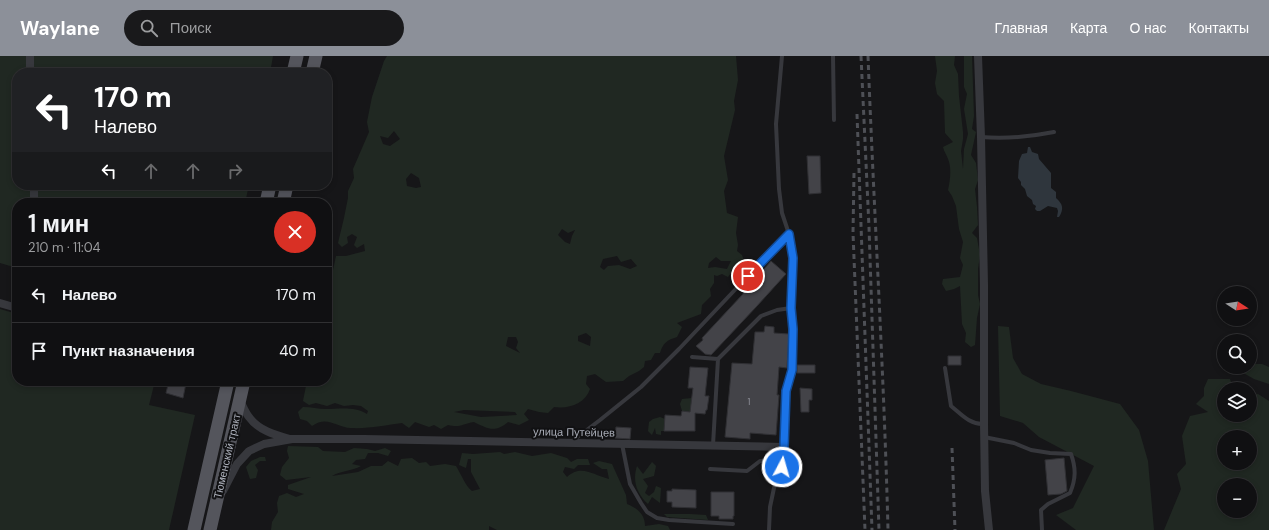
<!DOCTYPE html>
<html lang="ru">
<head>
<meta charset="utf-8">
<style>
	:root { --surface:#101012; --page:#19191b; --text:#f1f3f6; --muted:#9c9d9f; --line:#303032; --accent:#8c9099 }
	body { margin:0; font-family:"DM Sans",sans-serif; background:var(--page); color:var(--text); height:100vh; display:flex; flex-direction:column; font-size:15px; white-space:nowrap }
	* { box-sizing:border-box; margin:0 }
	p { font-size:13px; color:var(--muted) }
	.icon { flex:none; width:22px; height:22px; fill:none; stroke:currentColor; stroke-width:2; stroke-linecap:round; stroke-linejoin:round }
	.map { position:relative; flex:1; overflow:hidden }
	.side { position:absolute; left:12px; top:142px; width:320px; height:188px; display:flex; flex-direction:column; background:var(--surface); border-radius:16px; box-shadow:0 2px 6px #0003,0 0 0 1px var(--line) }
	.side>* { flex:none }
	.guide { position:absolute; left:12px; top:12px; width:320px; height:122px; border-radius:16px; box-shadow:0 2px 6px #0003,0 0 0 1px var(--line); background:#202124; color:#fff; overflow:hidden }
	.needle { width:26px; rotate:102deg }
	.buttons { position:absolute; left:1217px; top:230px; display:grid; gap:8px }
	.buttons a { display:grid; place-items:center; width:40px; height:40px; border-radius:50%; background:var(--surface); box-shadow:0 2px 6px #0003,0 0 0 1px var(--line); font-size:20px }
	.pin { position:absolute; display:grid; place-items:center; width:34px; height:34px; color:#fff; margin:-17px; border:2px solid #fff; border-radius:50%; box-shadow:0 1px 4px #0007 }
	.me { position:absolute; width:44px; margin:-22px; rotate:6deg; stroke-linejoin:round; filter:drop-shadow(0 0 3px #0008) }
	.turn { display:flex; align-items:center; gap:14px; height:84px; padding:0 16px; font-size:18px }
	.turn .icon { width:52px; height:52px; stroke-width:2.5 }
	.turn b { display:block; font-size:28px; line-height:34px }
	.lanes { display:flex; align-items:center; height:38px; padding:0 16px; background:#0003; justify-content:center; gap:20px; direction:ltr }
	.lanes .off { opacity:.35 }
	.round { display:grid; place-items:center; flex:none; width:42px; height:42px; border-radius:21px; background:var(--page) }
	.head { display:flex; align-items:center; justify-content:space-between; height:68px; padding:0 16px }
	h1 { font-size:24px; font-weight:600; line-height:30px }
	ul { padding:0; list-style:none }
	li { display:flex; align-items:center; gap:12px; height:56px; padding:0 16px; border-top:1px solid var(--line) }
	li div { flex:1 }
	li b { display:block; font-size:15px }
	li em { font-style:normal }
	header { display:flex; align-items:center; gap:24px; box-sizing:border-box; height:56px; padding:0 20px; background:var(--accent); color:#fff }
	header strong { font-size:19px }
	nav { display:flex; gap:22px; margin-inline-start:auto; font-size:14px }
	.search { width:280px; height:36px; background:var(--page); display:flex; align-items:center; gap:10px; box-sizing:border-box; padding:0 14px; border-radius:22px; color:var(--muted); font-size:15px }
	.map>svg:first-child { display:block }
	.green { fill:#202822; fill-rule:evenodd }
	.water { fill:#2f363d }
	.building { fill:#434348; stroke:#303034 }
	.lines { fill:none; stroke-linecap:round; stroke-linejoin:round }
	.lane { stroke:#37383d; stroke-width:4 }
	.street { stroke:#37383d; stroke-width:8 }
	.primary { stroke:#54555c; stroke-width:13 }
	.rail { stroke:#4e5056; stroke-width:3; stroke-dasharray:5 4; stroke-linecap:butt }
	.route-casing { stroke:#114b97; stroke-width:10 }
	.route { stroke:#1a73e8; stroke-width:7 }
	.labels { text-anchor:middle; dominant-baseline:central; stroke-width:4; stroke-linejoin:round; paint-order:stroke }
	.number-label { font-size:9px; fill:#90929b }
	.street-label { font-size:11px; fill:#a9adb7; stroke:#111113 }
</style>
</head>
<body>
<header>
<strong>Waylane</strong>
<div class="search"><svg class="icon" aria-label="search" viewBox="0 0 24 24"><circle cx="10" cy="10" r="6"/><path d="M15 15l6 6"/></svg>Поиск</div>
<nav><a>Главная</a><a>Карта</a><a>О нас</a><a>Контакты</a></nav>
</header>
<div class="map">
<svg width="1269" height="474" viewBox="0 0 1269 474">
	<rect width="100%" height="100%" fill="#161618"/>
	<path class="green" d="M0 0H273L270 17H17V129H249L245 147H17V212L0 207Z
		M387 0H736L738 24 734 45 735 54 724 100 728 124 724 135 727 157 738 161 736 177 738 189 737 195 742 199 744 205 737 209 728 221 722 218 717 220 714 219V227L710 233 711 240 702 249 701 258 677 267 682 271 677 281C667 284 663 287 660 297H655L651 304 645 305 644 311 639 315 629 320 623 325 606 326 595 318 587 320 586 328 590 333C585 348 569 353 554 351L548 357 539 356 528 353 524 358 529 364 519 369 508 366C495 377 488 373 474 366 462 368 460 372 448 369L441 373 434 369 429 371 415 366 409 372 402 367C386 369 368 373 351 372 336 371 327 359 312 370L307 365 300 363 298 356 303 351C311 351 318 353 326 353 339 353 355 350 367 358L368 355 361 350 353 349 344 350 335 347 327 350 316 347 309 349 303 345 307 325H327V242L336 200H346L365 195 364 188 357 192 354 189 357 181 352 178 347 181 348 187 342 191 338 187 344 162 348 142V135L354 122 353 113 369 76 367 66 372 41 384 5ZM394 75 400 83 390 90 383 88 380 80 388 82ZM411 117 419 122 421 131 416 132 407 130 406 123ZM562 173 568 177 575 174 572 180 570 188 565 186 558 179ZM617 200 621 206 631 203 637 210 630 213 619 209 608 210 604 214 600 211 603 203ZM716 201 721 205H731L727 213 715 211 708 212 709 207ZM586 277 591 281 590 290 578 285V280ZM508 281H516L518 286 516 292 520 297 506 290ZM464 354 515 356 517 359 481 361 454 356Z
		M935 0H955L954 9 958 18 959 40 963 76V83L961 95 963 113 964 93 968 78 964 53 967 38 964 31V0H972L974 60 972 73 976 76 971 99 976 107 978 124 975 133 977 151 978 169 972 177 977 182 980 199 978 213V239L980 248 977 262 975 289 971 291 965 286 966 277 962 268 960 230 954 233 946 235 942 228 943 223 960 221 963 209 960 202 963 186 959 173 956 150 952 140 948 134C950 125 952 112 948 103 947 99 944 96 943 91L953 86 945 77 944 45 937 38 935 27 937 15Z
		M0 253 17 258V325H155L149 349 195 359 169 474H0Z
		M998 270 1009 271 1013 302 1022 318 1041 328 1071 335 1120 348 1139 374 1148 405 1154 474H1076L1056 459 1073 452 1094 410 1039 381 1023 367 1000 360Z
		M1250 308H1262L1269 311V328L1254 323 1238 314 1239 311H1250Z
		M1208 323H1230L1233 333H1224V359H1250V339L1258 338 1269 345V474H1164L1181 433 1177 418 1186 408 1182 380 1190 360 1208 356 1196 348 1204 340V332ZM1224 381H1250V407H1224ZM1224 429H1250V455H1224Z
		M692 342 690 356 682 355 680 348 682 343Z
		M660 361 665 363 664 375H661V379L656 378 655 372 652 379 648 375 649 366 653 363Z
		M288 390 318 391 323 395 345 396 354 392 367 393 375 395 385 392 391 395 388 400 378 397H368L365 403 356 404 352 408 361 410C352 415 340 415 332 420L358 416 371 410H382L388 405 398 410 401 403 412 402 419 407 426 406 430 410 445 408 456 410C461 418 466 431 472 435L480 433 471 416V403H468L466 412 459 409 462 397 473 398 500 396 504 398 515 396 532 400 551 397 567 402 571 406 577 403H588L590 409H578L574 413 565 411 563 416 567 421C582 408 592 419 609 423L607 413H602L593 407 599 405 612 408 626 439 627 448C637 452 645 458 645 470L659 468 668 470 670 474H497L489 470V474H271L272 466 278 456 277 447 279 440 287 437 296 441 304 438 288 433V429L311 421 286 424 280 419 282 411 289 402 287 395Z
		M260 401H265L266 405H260L255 409 258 414 256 422 250 423 246 411 251 405Z
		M652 406 656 410 654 420 643 423 648 430 645 437 649 440 654 436 656 430 661 432 660 447 652 441 648 448C637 438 632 425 637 410L643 418Z
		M664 458H690L706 459 708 464 667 461Z"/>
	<path class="water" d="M1028 91H1030L1032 96 1038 98 1039 103 1051 117V132L1056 136V142C1063 148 1064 153 1059 161H1057L1058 155 1057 152 1048 150 1040 155H1037L1035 153 1036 150 1033 148 1032 144 1027 140 1025 133 1021 129V126L1018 122 1019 105 1022 98 1027 97Z"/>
	<path class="building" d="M807 100H820L821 137 809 138Z
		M771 205 786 218 757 250 711 299 705 298 696 290 703 284 702 282 743 238V237Z
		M765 270 774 271V277L789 278 787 312 779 311 777 339H779L776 379 750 377V383L725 381 732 307 752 308 755 276H764Z
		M948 300H961V309H948Z
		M797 309H815V317H797Z
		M690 311 708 312 705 340H709L707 354H706L705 358 695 357V375H664L665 359 681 360 682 355 690 356 693 332H688Z
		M169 325H177L186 327 183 342 166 337Z
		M800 332 812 333V344H809V356H801Z
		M616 371 631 372 630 383 615 382Z
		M1064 402 1067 435 1061 438 1048 439 1045 404Z
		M672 433 696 434V452L672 451V446H667V435H672Z
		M711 436H734V460H733V463H719V460H711Z"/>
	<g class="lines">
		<path class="lane" d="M833 0 834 64
			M981 81C1006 83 1029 81 1054 76
			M692 301 718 303
			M945 312 951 350C961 358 970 369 984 368
			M984 381 1014 387 1031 394 1050 397 1071 398C1076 412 1076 423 1070 437L1048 448 1041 454 1042 474
			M571 386 600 364 641 331 679 293 748 220 789 178
			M622 388 630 428 641 447 647 456 657 462 669 464 733 468
			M713 389 718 303 761 260 777 254 791 252
			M710 413 747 415 760 405 783 403
			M769 474 770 451 774 432 782 411 784 391 786 335 792 314 793 273 791 252 793 201 789 178 782 157 779 133 776 68 782 0"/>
		<path class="street" d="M30 0V17
			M978 0 981 81 984 229V368L985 435 989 474
			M34 129V147
			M0 247 17 252
			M240 345C243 350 245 356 249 361 258 374 275 379 290 383
			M223 435 237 408 249 395 264 388 292 383H364L784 391"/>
		<path class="primary" d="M293 17 297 0
			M312 17 316 0
			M266 147 270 129
			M283 147 287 129
			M194 474 228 325
			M210 474 244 325"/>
		<path class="rail" d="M861 0 869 171 879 474
			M868 0C874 158 884 316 888 474
			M857 58 872 474
			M854 117 853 177 865 474
			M952 392 955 474"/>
	</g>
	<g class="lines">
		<g class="route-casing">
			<path id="route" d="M748 220 789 178 793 202 791 252 793 273 792 314 786 335 784 391 782 411"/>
		</g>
		<use href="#route" class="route"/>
	</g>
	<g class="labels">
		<g class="number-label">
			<text x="749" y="346">1</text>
		</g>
		<g class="street-label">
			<text transform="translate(574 376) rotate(1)">улица Путейцев</text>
			<text transform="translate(227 400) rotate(-77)">Тюменский тракт</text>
		</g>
	</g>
</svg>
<div class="buttons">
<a><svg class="needle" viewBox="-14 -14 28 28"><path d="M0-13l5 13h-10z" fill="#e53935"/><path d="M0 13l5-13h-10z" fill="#9c9d9f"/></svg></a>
<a><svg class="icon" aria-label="search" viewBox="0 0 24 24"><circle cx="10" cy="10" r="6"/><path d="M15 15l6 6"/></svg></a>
<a><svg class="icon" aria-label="layers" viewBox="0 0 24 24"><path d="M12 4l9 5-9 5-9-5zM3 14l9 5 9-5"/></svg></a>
<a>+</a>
<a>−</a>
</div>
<div class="pin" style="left:748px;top:220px;background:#d93025"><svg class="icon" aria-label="arrive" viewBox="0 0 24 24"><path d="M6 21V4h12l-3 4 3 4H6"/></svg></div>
<svg class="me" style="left:782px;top:411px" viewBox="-20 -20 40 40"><circle r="17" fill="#1a73e8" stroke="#fff" stroke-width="3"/><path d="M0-11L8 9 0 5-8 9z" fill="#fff"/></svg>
<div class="guide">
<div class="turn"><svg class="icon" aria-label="left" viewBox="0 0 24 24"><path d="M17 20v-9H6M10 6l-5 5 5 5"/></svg><div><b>170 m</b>Налево</div></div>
<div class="lanes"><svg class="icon" aria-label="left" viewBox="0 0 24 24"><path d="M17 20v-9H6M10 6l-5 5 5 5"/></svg><svg class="icon off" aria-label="ahead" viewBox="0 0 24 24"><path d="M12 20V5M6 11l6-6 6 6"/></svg><svg class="icon off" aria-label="ahead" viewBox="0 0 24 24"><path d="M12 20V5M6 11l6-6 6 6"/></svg><svg class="icon off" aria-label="right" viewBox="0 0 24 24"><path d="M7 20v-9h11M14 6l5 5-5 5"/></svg></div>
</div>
<section class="side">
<div class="head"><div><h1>1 мин</h1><p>210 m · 11:04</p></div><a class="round" style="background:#d93025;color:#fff"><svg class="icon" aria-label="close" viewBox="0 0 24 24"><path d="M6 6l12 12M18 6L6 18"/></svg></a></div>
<ul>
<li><svg class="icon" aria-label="left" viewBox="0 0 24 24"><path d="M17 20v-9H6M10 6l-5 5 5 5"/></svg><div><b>Налево</b></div><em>170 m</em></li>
<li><svg class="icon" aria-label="arrive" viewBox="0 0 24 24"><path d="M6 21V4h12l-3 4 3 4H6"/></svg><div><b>Пункт назначения</b></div><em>40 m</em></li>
</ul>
</section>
</div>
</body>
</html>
